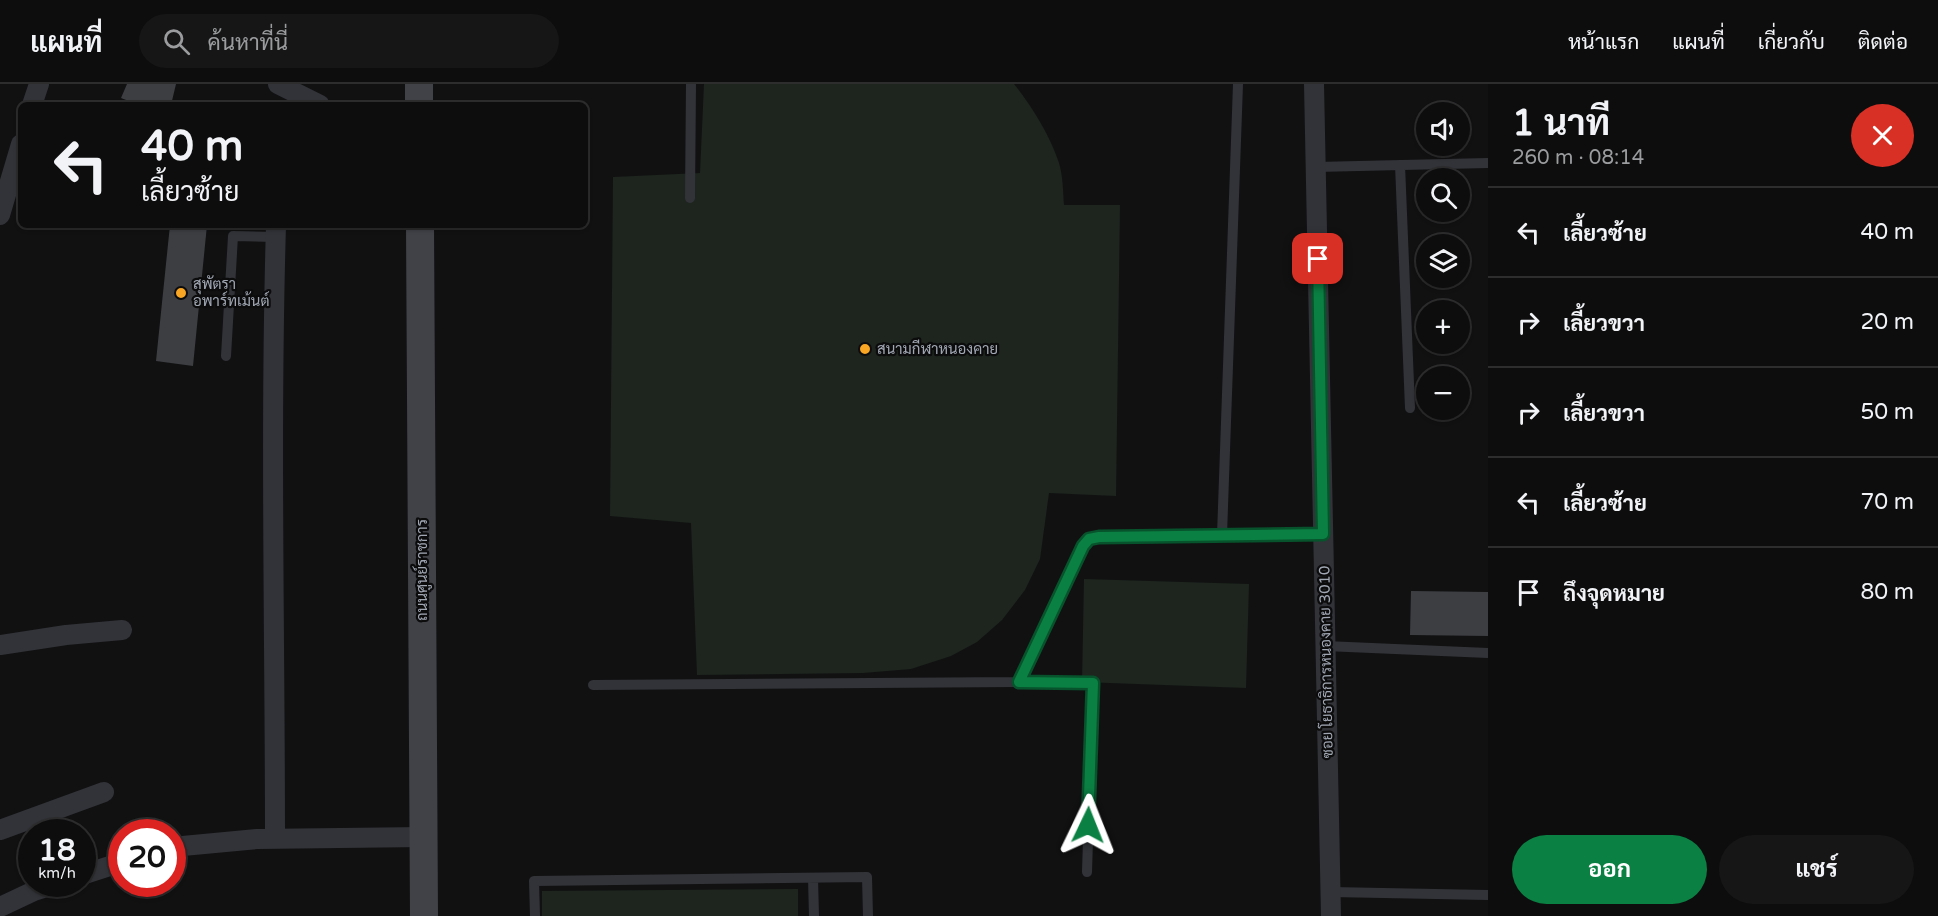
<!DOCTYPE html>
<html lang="th">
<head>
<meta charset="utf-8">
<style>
	:root { --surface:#0d0d0e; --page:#161617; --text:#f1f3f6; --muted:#9a9c9e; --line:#2d2d2e; --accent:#0b8043 }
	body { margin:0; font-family:"Varela Round",Sarabun,sans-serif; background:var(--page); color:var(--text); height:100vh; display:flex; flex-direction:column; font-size:22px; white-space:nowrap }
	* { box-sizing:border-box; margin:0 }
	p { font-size:20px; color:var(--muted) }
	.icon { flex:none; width:33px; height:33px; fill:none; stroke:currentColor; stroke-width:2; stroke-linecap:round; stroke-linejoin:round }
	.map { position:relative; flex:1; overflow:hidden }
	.panel { display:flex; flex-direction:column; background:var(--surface); width:450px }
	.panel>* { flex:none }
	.hud { position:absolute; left:18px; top:18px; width:570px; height:126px; border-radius:9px; box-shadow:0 2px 4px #0004,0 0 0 2px var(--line); background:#0d0d0e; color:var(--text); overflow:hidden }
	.controls { position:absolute; left:1416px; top:18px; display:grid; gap:12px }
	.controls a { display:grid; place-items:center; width:54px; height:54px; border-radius:50%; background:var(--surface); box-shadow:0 2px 4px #0004,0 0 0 2px var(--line); font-size:30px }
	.speed { position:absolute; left:18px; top:735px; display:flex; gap:12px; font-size:30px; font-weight:700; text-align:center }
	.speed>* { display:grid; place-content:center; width:78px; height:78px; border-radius:50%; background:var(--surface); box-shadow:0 2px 4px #0004,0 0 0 2px var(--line); line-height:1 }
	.speed small { font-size:15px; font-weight:400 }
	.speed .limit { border:9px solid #d22; background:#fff; color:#111 }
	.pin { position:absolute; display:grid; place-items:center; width:51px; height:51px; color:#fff; margin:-26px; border-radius:12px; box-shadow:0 3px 9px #0006 }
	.me { position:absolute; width:66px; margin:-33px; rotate:2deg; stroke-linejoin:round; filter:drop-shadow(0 0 4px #0008) }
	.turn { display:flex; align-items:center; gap:21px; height:126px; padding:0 24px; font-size:27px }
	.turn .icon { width:78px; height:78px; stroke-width:2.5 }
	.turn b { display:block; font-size:42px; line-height:51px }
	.round { display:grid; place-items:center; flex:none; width:63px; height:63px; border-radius:32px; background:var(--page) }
	.summary { display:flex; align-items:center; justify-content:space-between; height:102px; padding:0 24px }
	h1 { font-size:36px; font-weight:700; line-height:45px }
	.button { display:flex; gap:12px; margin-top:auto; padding:12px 24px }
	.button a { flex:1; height:69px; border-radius:36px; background:var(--accent); color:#fff; font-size:24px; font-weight:700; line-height:69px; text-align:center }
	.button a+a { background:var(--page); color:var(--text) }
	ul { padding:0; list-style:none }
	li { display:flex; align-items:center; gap:18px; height:90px; padding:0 24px; border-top:2px solid var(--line) }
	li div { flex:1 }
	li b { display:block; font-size:22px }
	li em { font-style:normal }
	header { display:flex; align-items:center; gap:36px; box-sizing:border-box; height:84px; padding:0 30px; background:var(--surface); border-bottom:2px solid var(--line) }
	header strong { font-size:28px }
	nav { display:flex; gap:33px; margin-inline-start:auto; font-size:21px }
	.search { width:420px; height:54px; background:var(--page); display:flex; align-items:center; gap:15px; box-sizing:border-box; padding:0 21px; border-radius:33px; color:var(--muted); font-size:22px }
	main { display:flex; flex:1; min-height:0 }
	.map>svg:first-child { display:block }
	.garden { fill:#1d251e }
	.building { fill:#3d3e42 }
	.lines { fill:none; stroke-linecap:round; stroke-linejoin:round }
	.lane { stroke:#323338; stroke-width:10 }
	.street { stroke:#323338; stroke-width:20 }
	.secondary { stroke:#404248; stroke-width:28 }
	.route-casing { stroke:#07532c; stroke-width:15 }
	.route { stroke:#0b8043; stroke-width:10 }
	.poi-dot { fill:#f8a623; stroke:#0c0c0d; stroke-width:2 }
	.labels { text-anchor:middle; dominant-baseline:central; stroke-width:4.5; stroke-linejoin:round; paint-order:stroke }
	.poi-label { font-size:15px; fill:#a1a8b4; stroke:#0c0c0d; text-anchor:start }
	.street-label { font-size:15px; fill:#a1a8b4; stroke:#0c0c0d }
</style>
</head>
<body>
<header>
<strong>แผนที่</strong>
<div class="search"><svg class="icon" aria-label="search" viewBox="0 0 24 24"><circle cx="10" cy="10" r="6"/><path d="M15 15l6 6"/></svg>ค้นหาที่นี่</div>
<nav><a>หน้าแรก</a><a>แผนที่</a><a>เกี่ยวกับ</a><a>ติดต่อ</a></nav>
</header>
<main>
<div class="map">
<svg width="1488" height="832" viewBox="0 0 1488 832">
	<rect width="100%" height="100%" fill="#111112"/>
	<path class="garden" d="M704 0H1014C1031 21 1051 53 1059 79 1063 92 1063 108 1064 121H1120L1116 412 1049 409 1040 475 1025 506 1002 536 977 558 951 572 911 585 863 589 697 591 691 439 610 432 613 93 700 89Z
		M1084 495 1249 500 1246 604 1082 598Z
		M798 805V832H542V807Z"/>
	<path class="building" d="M127 0H176L171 21H139L121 14Z
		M170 141H207L193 282 156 277Z
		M1411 507 1488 508V552L1410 551Z"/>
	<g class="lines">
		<path class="lane" d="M1400 81 1410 324
			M1316 83 1488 79
			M690 114 691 0
			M226 272 233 152 275 153
			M1222 451 1238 0
			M1325 562 1488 569
			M1019 598 1093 599 1087 788
			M593 601 1019 598 1083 462 1089 455 1099 453 1323 450
			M813 794 814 832
			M1331 808 1488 811
			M535 832 534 797 867 793 868 832"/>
		<path class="street" d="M278 0 320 21
			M1314 0 1331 832
			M32 21 39 0
			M0 131 21 60
			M0 561 66 551 122 546
			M0 746 104 708
			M275 755C275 550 270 346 276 141
			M172 763 257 755 424 753
			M82 791 122 778
			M0 823 34 807 56 800"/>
		<path class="secondary" d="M419 0V21
			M420 141 424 832"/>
	</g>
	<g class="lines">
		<g class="route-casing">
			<path id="route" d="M1088 741 1093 599 1019 598 1083 462 1089 455 1099 453 1323 450 1318 175"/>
		</g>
		<use href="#route" class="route"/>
	</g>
	<g class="poi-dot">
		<circle cx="181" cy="209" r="6"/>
		<circle cx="865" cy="265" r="6"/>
	</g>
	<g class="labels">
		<g class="poi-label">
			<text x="193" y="200">สุพัตรา<tspan x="193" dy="17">อพาร์ทเม้นต์</tspan></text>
			<text x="877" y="265">สนามกีฬาหนองคาย</text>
		</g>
		<g class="street-label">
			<text transform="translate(422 486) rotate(-90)">ถนนศูนย์ราชการ</text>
			<text transform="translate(1326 578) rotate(-91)">ซอย โยธาธิการหนองคาย 3010</text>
		</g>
	</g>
</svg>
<div class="controls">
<a><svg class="icon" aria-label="sound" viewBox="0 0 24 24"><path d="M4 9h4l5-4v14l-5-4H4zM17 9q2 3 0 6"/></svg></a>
<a><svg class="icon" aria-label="search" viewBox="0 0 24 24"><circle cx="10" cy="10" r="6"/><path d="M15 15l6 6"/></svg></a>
<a><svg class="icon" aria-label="layers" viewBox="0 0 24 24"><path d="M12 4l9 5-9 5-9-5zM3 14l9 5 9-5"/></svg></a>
<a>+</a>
<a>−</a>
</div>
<div class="speed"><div>18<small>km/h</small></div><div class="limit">20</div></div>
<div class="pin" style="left:1318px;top:175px;background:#d93025"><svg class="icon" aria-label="arrive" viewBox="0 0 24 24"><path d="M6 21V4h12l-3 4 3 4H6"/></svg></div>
<svg class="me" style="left:1088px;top:741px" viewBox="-20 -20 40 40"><path d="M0-17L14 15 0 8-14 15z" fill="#0b8043" stroke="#fff" stroke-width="4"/></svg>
<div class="hud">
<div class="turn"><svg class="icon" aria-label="left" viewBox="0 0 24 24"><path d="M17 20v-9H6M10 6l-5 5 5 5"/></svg><div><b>40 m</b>เลี้ยวซ้าย</div></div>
</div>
</div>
<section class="panel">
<div class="summary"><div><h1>1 นาที</h1><p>260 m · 08:14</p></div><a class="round" style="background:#d93025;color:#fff"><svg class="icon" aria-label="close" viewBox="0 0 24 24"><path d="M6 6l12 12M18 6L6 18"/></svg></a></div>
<ul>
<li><svg class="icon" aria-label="left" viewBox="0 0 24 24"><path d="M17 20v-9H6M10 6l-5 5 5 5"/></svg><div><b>เลี้ยวซ้าย</b></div><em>40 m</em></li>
<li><svg class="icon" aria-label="right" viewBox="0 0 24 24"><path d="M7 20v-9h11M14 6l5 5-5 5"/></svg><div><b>เลี้ยวขวา</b></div><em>20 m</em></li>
<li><svg class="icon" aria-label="right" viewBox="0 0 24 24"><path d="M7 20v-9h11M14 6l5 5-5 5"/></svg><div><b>เลี้ยวขวา</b></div><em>50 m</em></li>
<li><svg class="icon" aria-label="left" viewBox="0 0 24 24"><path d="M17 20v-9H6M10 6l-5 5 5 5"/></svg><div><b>เลี้ยวซ้าย</b></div><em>70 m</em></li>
<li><svg class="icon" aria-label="arrive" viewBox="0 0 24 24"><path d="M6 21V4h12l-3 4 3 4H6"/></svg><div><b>ถึงจุดหมาย</b></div><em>80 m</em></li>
</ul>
<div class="button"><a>ออก</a><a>แชร์</a></div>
</section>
</main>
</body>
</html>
